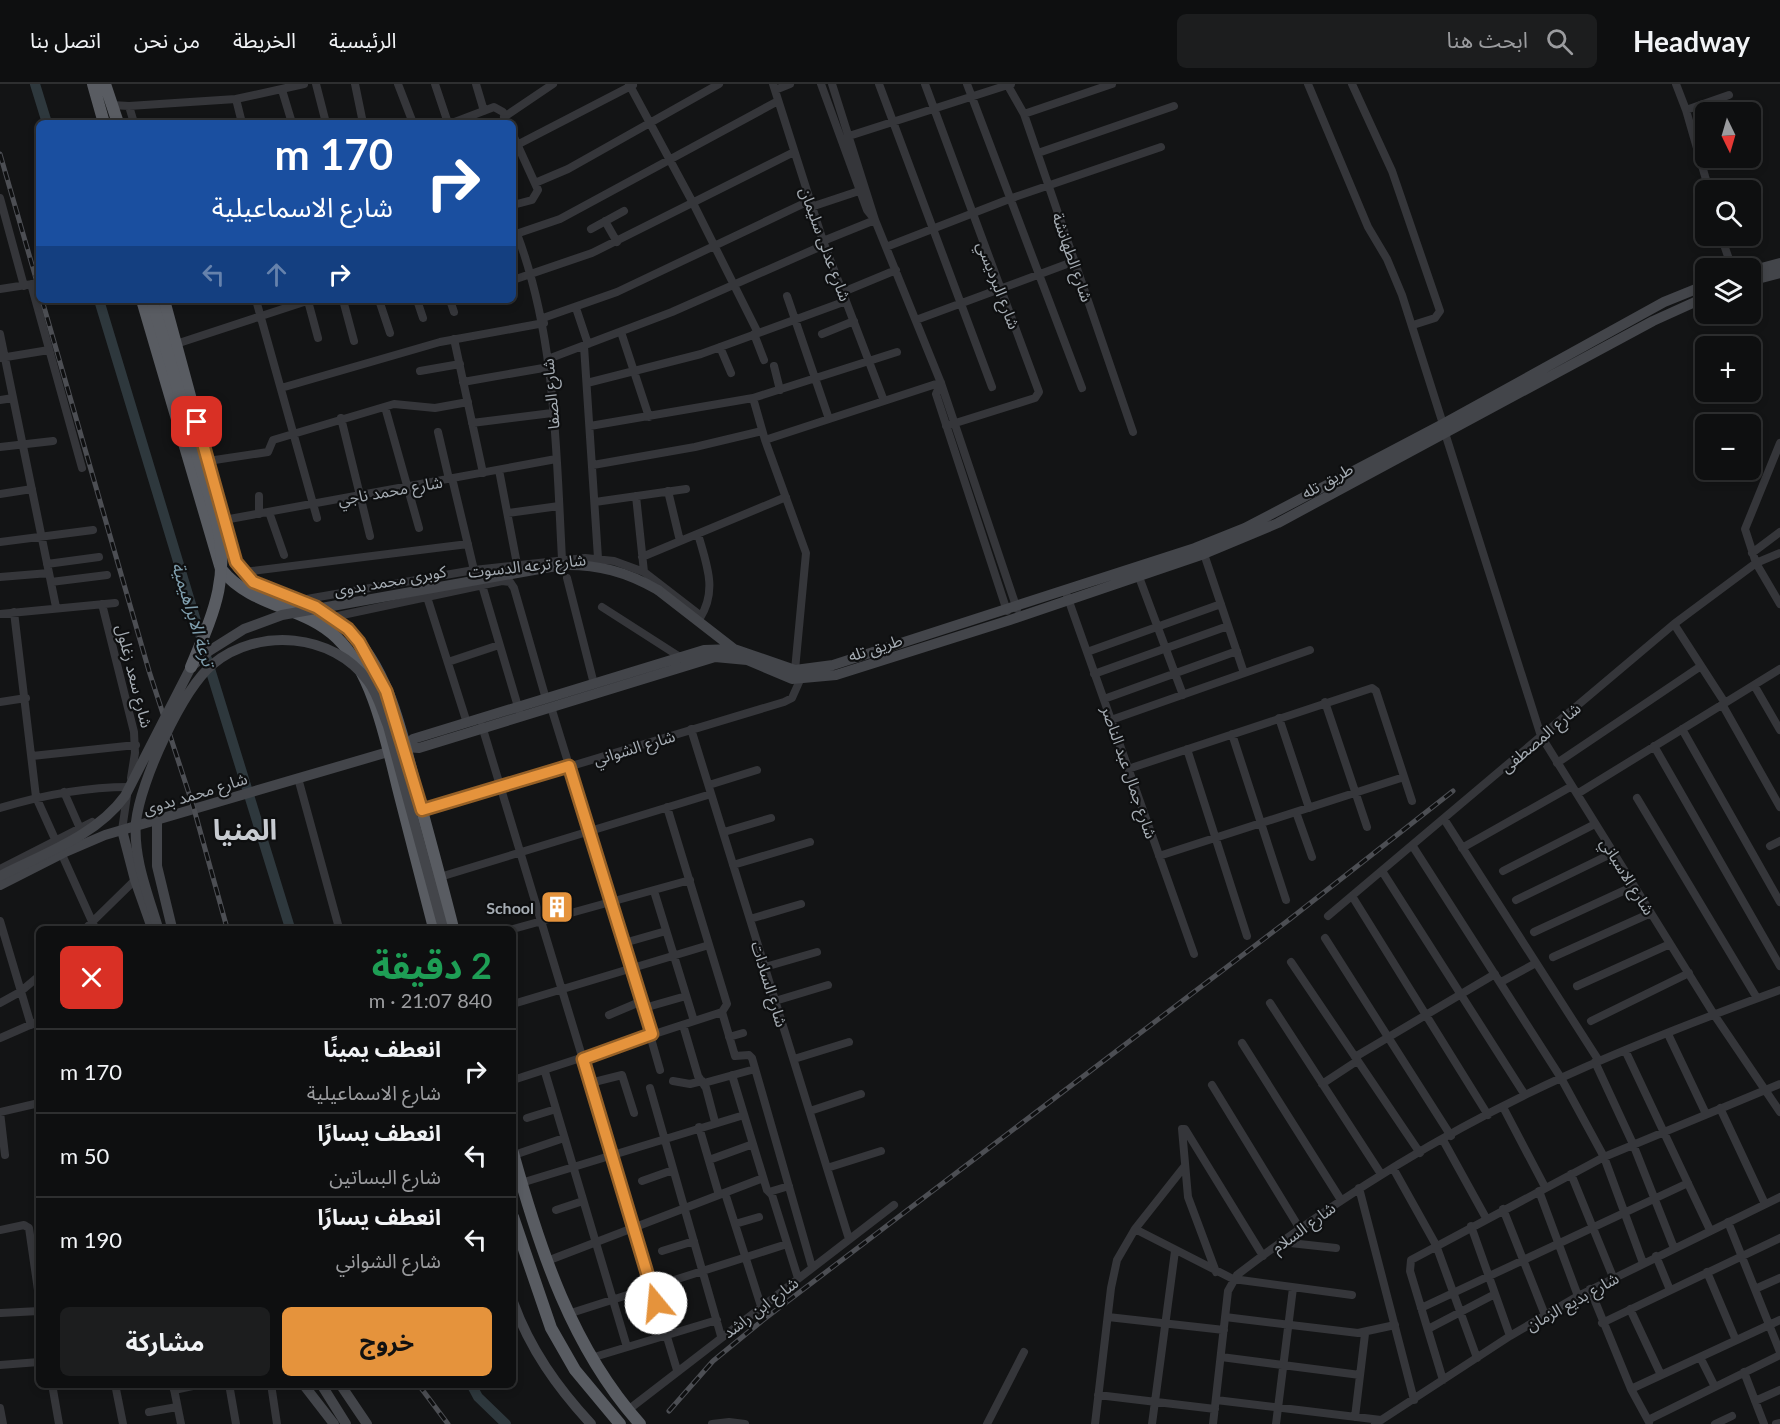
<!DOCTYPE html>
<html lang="ar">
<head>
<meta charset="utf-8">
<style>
	:root { --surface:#0e0f10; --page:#1c1d1e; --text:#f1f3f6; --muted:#9b9c9f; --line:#2e2f30; --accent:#e5933c }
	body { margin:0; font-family:Lato,"Noto Sans Arabic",sans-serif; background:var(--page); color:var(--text); direction:rtl; height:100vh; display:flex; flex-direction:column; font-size:22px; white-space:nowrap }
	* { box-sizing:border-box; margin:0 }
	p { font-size:20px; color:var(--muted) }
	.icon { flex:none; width:33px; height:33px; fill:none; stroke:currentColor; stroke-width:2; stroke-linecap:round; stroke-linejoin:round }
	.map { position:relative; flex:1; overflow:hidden; direction:ltr }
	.details { position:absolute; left:36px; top:842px; width:480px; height:462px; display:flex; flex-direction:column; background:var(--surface); border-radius:9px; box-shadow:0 3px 9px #0003,0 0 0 2px var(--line); direction:rtl }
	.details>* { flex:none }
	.banner { position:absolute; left:36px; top:36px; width:480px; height:183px; border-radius:9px; box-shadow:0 3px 9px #0003,0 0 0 2px var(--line); direction:rtl; background:#1a4fa0; color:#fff; overflow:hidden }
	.needle { width:39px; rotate:175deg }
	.tools { position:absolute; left:1695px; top:18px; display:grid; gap:12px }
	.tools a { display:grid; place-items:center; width:66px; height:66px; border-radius:9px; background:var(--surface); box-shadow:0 3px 9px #0003,0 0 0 2px var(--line); font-size:30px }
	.pin { position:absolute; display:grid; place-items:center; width:51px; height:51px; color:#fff; margin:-26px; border-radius:12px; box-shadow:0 3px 9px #0006 }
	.me { position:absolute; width:66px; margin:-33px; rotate:343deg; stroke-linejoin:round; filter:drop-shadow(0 0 4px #0008) }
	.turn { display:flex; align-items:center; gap:21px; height:126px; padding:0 24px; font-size:27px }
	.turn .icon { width:78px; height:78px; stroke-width:2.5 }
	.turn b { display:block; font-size:42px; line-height:51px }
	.lanes { display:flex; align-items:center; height:57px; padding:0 24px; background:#0003; justify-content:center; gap:30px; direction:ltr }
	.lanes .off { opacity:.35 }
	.round { display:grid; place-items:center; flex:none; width:63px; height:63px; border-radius:9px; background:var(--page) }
	.headline { display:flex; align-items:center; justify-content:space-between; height:102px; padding:0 24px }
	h1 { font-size:36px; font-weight:700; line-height:45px; color:#1e9e55 }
	.button { display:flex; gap:12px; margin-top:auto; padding:12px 24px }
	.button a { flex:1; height:69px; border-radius:9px; background:var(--accent); color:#111; font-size:24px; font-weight:700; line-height:69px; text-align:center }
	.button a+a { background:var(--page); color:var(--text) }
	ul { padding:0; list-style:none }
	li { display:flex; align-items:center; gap:18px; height:84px; padding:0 24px; border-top:2px solid var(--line) }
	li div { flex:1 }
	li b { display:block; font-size:22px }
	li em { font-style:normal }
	header { display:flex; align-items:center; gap:36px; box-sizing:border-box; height:84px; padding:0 30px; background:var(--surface); border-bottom:2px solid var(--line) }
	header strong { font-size:28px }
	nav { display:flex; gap:33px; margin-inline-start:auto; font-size:21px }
	.search { width:420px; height:54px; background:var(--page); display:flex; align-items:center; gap:15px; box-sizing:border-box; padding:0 21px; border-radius:9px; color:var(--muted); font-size:22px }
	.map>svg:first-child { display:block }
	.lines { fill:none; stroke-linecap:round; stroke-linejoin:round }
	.canal { stroke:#2e383d; stroke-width:10 }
	.minor { stroke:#35363a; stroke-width:8 }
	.secondary { stroke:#43454a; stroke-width:10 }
	.trunk { stroke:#595c62; stroke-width:12 }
	.rail-casing { stroke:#4c4e53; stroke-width:5 }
	.rail { stroke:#0e0f10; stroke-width:3; stroke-dasharray:9; stroke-linecap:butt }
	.secondary-bridge { stroke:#43454a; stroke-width:10 }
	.trunk-bridge { stroke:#595c62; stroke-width:12 }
	.route-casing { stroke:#956027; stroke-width:15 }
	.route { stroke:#e5933c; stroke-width:10 }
	.labels { text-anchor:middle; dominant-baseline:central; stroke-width:4.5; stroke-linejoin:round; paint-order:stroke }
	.street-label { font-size:16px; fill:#a6adb4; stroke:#0e0f10 }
	.poi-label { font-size:16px; font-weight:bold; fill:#a6adb4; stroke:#0e0f10; text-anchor:end }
	.water-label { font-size:18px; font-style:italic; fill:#7f9ead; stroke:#0e0f10 }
	.town-label { font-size:28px; font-weight:bold; fill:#c7cbd1; stroke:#0e0f10 }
</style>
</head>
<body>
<header>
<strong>Headway</strong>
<div class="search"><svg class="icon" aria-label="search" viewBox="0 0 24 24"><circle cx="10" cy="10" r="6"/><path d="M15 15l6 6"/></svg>ابحث هنا</div>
<nav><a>الرئيسية</a><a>الخريطة</a><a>من نحن</a><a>اتصل بنا</a></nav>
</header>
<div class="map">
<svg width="1780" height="1340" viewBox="0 0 1780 1340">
	<rect width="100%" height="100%" fill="#131415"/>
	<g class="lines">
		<path class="canal" d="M35 0 47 39
			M99 216 203 560
			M207 575 290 844
			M471 1300 478 1313 506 1340"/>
		<path class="minor" d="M316 0 326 39
			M355 0 363 39
			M398 0 413 39
			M435 0 448 39
			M476 0 484 27
			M629 0 693 119 758 249
			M773 0 823 157 884 317
			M821 0 867 126 875 136
			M832 0 875 136 941 299 1017 525
			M879 0 992 303
			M925 0 1039 308 1035 314 946 342
			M967 0 1082 304
			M1007 0 1024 30 1133 348
			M1308 0 1368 143 1387 175 1402 211 1443 340
			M1352 0 1392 87 1440 227 1435 234 1413 241
			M1676 0 1686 26 1709 106
			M282 6 292 39
			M775 6 790 0
			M236 15 242 39
			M112 21 129 22 236 15 304 0
			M129 22 134 39
			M1686 26 1729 11
			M1024 30 1112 0
			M504 33 553 0
			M452 39 494 23 503 28 507 39
			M513 51 538 106 532 116 513 121
			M849 52 1011 0
			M513 63 633 1
			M1038 69 1174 22
			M535 99 568 85 719 0
			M0 114 24 202
			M811 123 862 106
			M605 137 617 158
			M591 145 624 127
			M517 150C556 253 556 366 562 475
			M513 151 560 135 778 17
			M1721 152 1732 184
			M823 157 875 136
			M886 163 1012 114 1161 63
			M513 196 592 169 794 68
			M31 200 82 384
			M0 205 39 199
			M843 208 896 186
			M787 212 829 335
			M256 216 317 434
			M343 216 354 257
			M379 216 390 249
			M417 216 423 234
			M450 216 454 228
			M308 217 318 254
			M576 224 588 260
			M543 234 617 208 809 117
			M916 236 1075 177
			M621 248 649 333
			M0 250 56 523
			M754 250 764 276
			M822 250 854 237
			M454 255 483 389
			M176 260 310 216
			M584 262 598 474
			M720 263 731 289
			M0 274 49 266
			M548 275 672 228 824 161
			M774 282 780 306
			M420 287 460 280
			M463 298 549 283
			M587 299 701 270 846 217
			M941 299 936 310 1007 527
			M281 304 440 258 544 239
			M753 314 765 356 806 469 795 586
			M0 316 13 314
			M385 323 419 444
			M341 334 370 452
			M472 339 552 329
			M590 342 753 314 897 268
			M438 348 449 395
			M1445 349 1541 652 1715 932 1780 1028
			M765 356 939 299
			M1780 359 1745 445 1756 479 1780 520
			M0 363 53 357
			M208 377 268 368 273 356 394 320 435 324 468 318
			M593 381 695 363 762 347
			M499 386 517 480
			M452 394 474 486
			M668 407 680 457
			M0 410 32 405
			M636 412 644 488
			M595 418 686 405
			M269 428 284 471
			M508 429 559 422
			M259 430V412
			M224 436 556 375
			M698 450C706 479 718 506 700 534
			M0 458 93 446
			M1752 469 1780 448
			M1204 470 1244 589
			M642 473 786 413
			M47 480 99 473
			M244 488 468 460
			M0 493 49 489
			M1139 493 1183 611
			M567 494 594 600
			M51 498 107 491
			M482 501 519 626
			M1065 506 1194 870
			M427 513 467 639
			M301 516 474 486 585 474 614 477 644 488 701 532
			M102 520 134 648 135 669 131 694
			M602 523 680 573
			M14 528 36 713 95 844
			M0 530 115 519
			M333 533 502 497 510 498 514 504 546 615
			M1674 540 1725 619
			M1087 568 1221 520
			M448 578 499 561
			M1094 590 1228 542
			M1754 601 1780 646
			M1104 615 1237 567
			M0 618 26 614
			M1325 618 1367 743
			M1722 620 1780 723
			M551 623 652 950
			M1279 634 1309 724
			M1111 636 1310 566
			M482 642 677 1286
			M691 645 849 1155
			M1682 645 1780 818
			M1232 650 1286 816
			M1654 662 1780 882
			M1187 665 1247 852
			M32 672 136 661
			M1557 679 1701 582
			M1128 685 1372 604 1376 607 1412 717
			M298 694 339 844
			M709 701 757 686
			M64 708 82 749
			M1577 710 1780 585
			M1637 714 1757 914
			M667 723 727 920 722 928
			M0 724C43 711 84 703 129 703
			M422 727 784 618 792 614 800 596
			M1296 728 1312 773
			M1444 735 1599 977
			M122 746 127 712
			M724 748 771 734
			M1412 761 1561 994 1604 1073 1643 1179
			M1770 762 1780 757
			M1462 764 1572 702
			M1159 772 1404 693
			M733 781 810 758
			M0 785 92 738
			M1382 787 1525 1011
			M1503 787 1595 740
			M440 793 711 710
			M654 807 694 937
			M1352 812 1488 1031
			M1516 816 1613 769
			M1328 832 1674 540 1756 479 1780 469
			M750 835 801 820
			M0 837 31 941
			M86 844 135 796
			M513 845 690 796
			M1534 848 1634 802
			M1325 854 1451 1052
			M624 859 666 847
			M1553 873 1651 829
			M1291 878 1420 1069
			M765 883 817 868
			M1501 898 1536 879
			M1577 902 1670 860
			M775 917 828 901
			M0 919 20 908 39 892
			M1270 919 1381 1090
			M513 920 709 861
			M644 924 686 912
			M722 928 735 972 749 971 752 974 812 1183
			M609 931 642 917
			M1591 937 1689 889
			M683 941 698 992 706 1004 715 1038
			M1668 950 1706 1030
			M650 951 660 986
			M729 953 743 949
			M0 954 39 937
			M1242 959 1341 1116
			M1625 966 1710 1146
			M1355 973 1495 890
			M794 975 849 958
			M1595 978 1633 1060 1674 1164
			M545 988 627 1263
			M732 991 767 1106 772 1111 798 1194
			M513 996 722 928
			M673 997 690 1000 702 997
			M590 999 622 991 634 1029
			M704 999 755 985
			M1322 1000 1357 977
			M1212 1001 1300 1145
			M650 1004 721 1252
			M1503 1023 1545 1103
			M1720 1024 1765 1120
			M810 1027 861 1010
			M0 1028 5 1071
			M0 1028 39 1019
			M527 1034 556 1025
			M699 1043 719 1111
			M1443 1056 1486 1134
			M514 1071 564 1054
			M709 1076 753 1060
			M827 1084 881 1067
			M1393 1084 1436 1161 1477 1274
			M1571 1090 1613 1193
			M642 1097 673 1086
			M521 1099 744 1031
			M1359 1104 1414 1316
			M1539 1107 1578 1212
			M769 1108 789 1102
			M725 1109 761 1222
			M1503 1125 1545 1231
			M556 1126 583 1117
			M1728 1138 1780 1268
			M735 1140 759 1133
			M1471 1142 1510 1252
			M1135 1145 1233 1195 1352 1211
			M0 1146 24 1141 29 1144 39 1213
			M1281 1158 1336 1164
			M662 1167 694 1157
			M1656 1172 1670 1206
			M547 1177 763 1094
			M1216 1188 1188 1113 1182 1045H1185L1263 1172
			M1707 1188 1735 1254
			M1590 1205 1631 1305 1649 1338
			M1755 1205 1780 1194
			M1421 1224 1688 1099
			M1630 1225 1661 1291
			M1 1229 39 1227
			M568 1230 787 1160
			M1108 1233 1224 1246
			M1225 1233 1358 1249 1395 1241
			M1602 1239 1780 1154
			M1428 1245 1495 1210
			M1221 1273 1360 1291
			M1700 1273 1714 1301
			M591 1274 717 1236
			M0 1281 39 1278
			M1744 1288 1764 1340
			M1443 1296 1410 1187 1411 1176 1604 1073 1780 1000
			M52 1300 59 1340
			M115 1300 123 1340
			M173 1300 181 1340
			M229 1300 236 1340
			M271 1300 277 1340
			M1631 1305 1780 1236
			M174 1306 202 1300
			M1098 1311 1215 1325
			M1216 1316 1381 1336
			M1755 1317 1780 1306
			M0 1324 3 1340
			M628 1326 894 1121
			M149 1328 177 1323
			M1355 1333 1365 1250
			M1648 1336 1780 1271
			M712 1340 729 1338 745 1340
			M987 1340 1024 1268
			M1095 1340 1111 1204 1117 1176 1135 1145 1184 1083
			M1152 1340 1175 1167
			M1213 1340 1228 1207 1237 1191C1327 1122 1424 1060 1527 1010 1609 970 1695 937 1780 906
			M1276 1340 1293 1204
			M1375 1340 1510 1252 1578 1212 1780 1113
			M1715 1340 1732 1332
			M1776 1340 1780 1339"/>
		<path class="secondary" d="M1750 187 1780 179
			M1750 197 1780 189
			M658 506 734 565
			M405 663 419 664 715 573 747 576 792 595 836 591 1010 536 1204 470 1278 439 1653 237 1706 213
			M157 736V782L172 844
			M122 746 135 796 152 844
			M0 801 63 769 105 751 388 668 405 663 413 655 704 566 734 565 795 586 833 581 1195 464 1245 444 1443 340 1664 218 1706 201
			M513 1218C530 1265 557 1303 591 1340
			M303 1300 334 1340
			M321 1300 346 1340
			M340 1300 367 1340"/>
		<path class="trunk" d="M93 0 104 39
			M105 0 118 39
			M142 216 221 485C252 524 303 521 337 554 375 591 387 662 400 712 411 756 423 800 434 844
			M164 216 235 478C258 515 314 512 347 545 391 587 403 656 418 712 430 756 442 800 453 844
			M513 1069C540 1166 572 1264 640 1340
			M513 1133 551 1244 575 1286 620 1340"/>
		<g class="rail-casing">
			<path id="rail" d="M0 70 39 205
				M42 216 149 587 194 725 227 844
				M418 1300 448 1340
				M669 1327 713 1277 763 1236 1290 835 1453 707"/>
		</g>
		<use href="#rail" class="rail"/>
		<path class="secondary-bridge" d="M0 792C43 770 96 752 125 712L191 583 209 567 244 545 282 531 562 481C598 480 627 488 658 506
			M158 844C148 810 133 774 136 738 140 698 182 606 213 580 258 543 333 549 368 597 378 610 382 627 388 642L443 844"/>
		<path class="trunk-bridge" d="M152 216 216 435C231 493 213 530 191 583"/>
	</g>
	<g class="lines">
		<g class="route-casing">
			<path id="route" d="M197 338 236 478 253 498 316 523 348 545 359 558 386 607 422 726 569 682 652 950 583 975 656 1219"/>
		</g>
		<use href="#route" class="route"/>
	</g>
	<defs>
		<g id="building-square" transform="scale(1.725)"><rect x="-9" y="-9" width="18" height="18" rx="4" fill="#e5933c" stroke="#0e0f10"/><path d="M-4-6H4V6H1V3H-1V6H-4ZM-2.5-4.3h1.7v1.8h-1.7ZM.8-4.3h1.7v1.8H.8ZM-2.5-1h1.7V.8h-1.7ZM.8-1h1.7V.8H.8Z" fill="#fff"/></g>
	</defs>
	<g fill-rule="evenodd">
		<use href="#building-square" x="557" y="823"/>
	</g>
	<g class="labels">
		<g class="street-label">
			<text transform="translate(826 160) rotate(70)">شارع عدلى سليمان</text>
			<text transform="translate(1073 173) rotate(71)">شارع الطهانشة</text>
			<text transform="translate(999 201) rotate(69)">شارع البرديسي</text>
			<text transform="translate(550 310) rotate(-95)">شارع الصفا</text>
			<text transform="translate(1327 396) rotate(-29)">طريق تله</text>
			<text transform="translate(390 406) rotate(-10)">شارع محمد ناجي</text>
			<text transform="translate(527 481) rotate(-6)">شارع ترعه الدسوت</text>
			<text transform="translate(390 496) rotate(-10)">كوبرى محمد بدوى</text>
			<text transform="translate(875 563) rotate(-18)">طريق تله</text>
			<text transform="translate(135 592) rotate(76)">شارع سعد زغلول</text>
			<text transform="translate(1540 653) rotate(-40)">شارع المصطفى</text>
			<text transform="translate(634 663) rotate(-17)">شارع الشواني</text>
			<text transform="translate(1130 688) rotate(71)">شارع جمال عبد الناصر</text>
			<text transform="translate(195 709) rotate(-17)">شارع محمد بدوى</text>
			<text transform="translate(1628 792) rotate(58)">شارع الاسباني</text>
			<text transform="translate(770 900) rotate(73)">شارع السادات</text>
			<text transform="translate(1303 1143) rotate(-36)">شارع السلام</text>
			<text transform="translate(1572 1217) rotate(-29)">شارع بديع الزمان</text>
			<text transform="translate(760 1223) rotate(-37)">شارع ابن راشد</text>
		</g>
		<g class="poi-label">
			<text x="534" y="823">School</text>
		</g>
		<g class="water-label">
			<text transform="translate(194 530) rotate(73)">ترعة الابراهيمية</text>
		</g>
		<g class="town-label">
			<text x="245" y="745">المنيا</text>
		</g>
	</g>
</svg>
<div class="tools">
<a><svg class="needle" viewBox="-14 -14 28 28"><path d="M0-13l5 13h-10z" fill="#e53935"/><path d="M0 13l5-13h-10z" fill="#9b9c9f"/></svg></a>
<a><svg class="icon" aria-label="search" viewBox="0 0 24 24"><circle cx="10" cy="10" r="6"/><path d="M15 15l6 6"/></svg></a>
<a><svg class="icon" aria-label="layers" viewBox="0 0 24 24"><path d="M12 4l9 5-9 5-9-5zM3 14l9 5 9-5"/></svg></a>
<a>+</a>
<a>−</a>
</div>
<div class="pin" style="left:197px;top:338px;background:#d93025"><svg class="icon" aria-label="arrive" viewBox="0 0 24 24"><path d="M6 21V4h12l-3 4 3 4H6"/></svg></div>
<svg class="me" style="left:656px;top:1219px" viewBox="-20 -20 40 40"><circle r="19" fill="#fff"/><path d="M0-13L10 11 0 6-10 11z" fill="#e5933c"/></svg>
<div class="banner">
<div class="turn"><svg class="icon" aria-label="right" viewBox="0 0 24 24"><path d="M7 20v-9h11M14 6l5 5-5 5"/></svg><div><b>170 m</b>شارع الاسماعيلية</div></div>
<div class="lanes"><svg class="icon off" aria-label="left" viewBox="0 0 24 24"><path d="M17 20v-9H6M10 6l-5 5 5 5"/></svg><svg class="icon off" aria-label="ahead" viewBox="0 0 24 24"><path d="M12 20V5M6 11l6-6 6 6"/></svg><svg class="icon" aria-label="right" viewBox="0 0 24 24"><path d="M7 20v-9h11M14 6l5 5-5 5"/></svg></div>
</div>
<section class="details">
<div class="headline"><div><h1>2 دقيقة</h1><p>840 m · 21:07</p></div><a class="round" style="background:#d93025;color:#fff"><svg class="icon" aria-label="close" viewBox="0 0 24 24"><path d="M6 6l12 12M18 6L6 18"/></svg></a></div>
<ul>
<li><svg class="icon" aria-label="right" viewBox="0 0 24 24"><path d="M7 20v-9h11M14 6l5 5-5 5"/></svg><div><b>انعطف يمينًا</b><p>شارع الاسماعيلية</p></div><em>170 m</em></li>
<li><svg class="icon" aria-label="left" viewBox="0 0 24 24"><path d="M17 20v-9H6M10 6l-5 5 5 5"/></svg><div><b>انعطف يسارًا</b><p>شارع البساتين</p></div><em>50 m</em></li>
<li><svg class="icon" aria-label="left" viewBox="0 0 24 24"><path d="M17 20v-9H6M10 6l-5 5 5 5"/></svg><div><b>انعطف يسارًا</b><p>شارع الشواني</p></div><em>190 m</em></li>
</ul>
<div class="button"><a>خروج</a><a>مشاركة</a></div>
</section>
</div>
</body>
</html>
